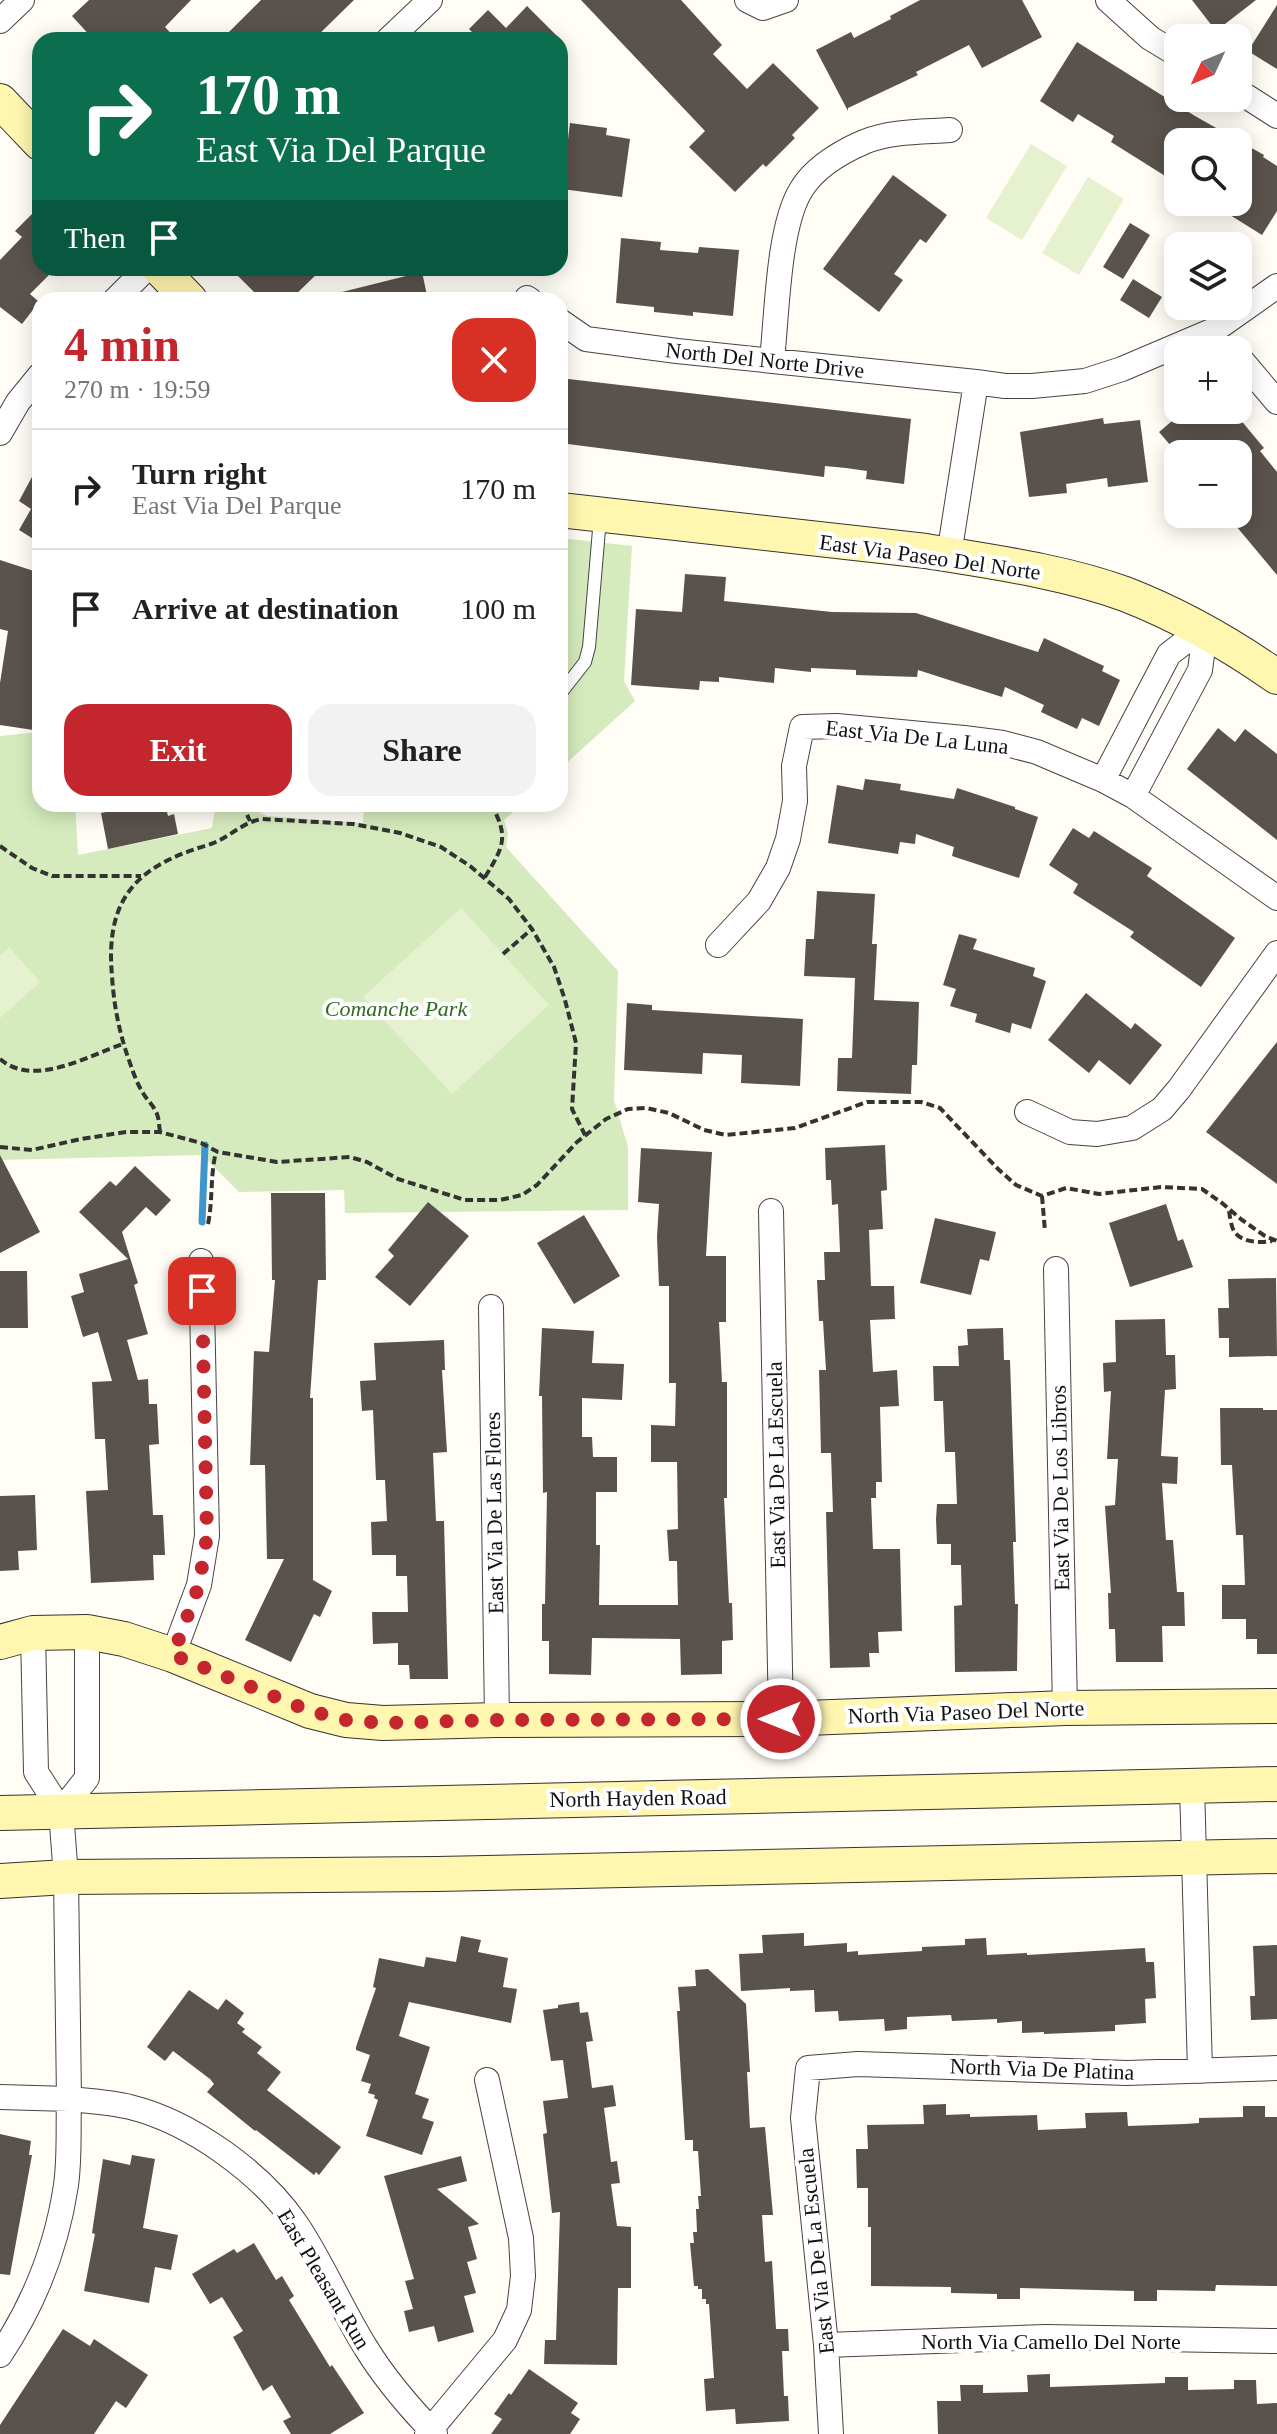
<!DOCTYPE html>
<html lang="en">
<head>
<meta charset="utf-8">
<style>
	:root { --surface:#fff; --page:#f2f2f2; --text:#202124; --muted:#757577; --line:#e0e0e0; --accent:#c4262e }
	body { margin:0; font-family:"Times New Roman",serif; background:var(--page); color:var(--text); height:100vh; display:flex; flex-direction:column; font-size:30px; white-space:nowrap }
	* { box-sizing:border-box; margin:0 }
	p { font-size:26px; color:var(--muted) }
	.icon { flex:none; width:44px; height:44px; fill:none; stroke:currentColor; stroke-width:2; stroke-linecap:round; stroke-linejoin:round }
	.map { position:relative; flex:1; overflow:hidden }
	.sheet { position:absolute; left:32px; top:292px; width:536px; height:520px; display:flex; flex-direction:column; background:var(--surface); border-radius:24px; box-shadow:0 4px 20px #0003 }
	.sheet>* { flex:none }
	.banner { position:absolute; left:32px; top:32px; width:536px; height:244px; border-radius:24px; box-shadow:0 4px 20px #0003; background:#0b6e4f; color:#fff; overflow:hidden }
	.needle { width:52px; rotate:226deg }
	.tools { position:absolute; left:1164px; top:24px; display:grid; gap:16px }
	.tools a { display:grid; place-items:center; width:88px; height:88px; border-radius:16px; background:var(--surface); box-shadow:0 4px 20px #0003; font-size:40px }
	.pin { position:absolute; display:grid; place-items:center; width:68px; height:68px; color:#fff; margin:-34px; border-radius:16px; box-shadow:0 4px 12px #0006 }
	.me { position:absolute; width:88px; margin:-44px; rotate:270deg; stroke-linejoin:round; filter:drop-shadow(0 0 6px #0008) }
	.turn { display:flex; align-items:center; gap:28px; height:168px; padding:0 32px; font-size:36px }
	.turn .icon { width:104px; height:104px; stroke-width:2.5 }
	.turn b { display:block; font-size:56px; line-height:68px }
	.then { display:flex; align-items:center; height:76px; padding:0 32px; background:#0003; gap:16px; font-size:30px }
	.round { display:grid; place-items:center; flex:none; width:84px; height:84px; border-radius:24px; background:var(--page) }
	.summary { display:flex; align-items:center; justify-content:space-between; height:136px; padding:0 32px }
	h1 { font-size:48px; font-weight:600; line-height:60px; color:var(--accent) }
	.primary-button { display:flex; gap:16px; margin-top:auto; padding:16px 32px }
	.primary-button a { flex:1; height:92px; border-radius:24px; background:var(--accent); color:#fff; font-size:32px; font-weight:600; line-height:92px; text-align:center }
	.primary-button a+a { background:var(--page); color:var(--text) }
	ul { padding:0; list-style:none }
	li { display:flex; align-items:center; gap:24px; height:120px; padding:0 32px; border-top:2px solid var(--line) }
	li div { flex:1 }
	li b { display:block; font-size:30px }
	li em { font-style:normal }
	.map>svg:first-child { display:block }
	.green { fill:#d5ebbd }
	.pitch { fill:#e6f2cf }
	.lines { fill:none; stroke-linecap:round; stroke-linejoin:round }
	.stream { stroke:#3f96cf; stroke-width:7 }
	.building { fill:#5a524d }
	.lane-casing { stroke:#444; stroke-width:14 }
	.street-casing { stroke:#444; stroke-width:26 }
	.secondary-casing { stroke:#333; stroke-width:36 }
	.path { stroke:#333; stroke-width:4; stroke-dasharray:8 4; stroke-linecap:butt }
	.lane { stroke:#fff; stroke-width:12 }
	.street { stroke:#fff; stroke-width:24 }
	.secondary { stroke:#fff6b0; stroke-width:34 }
	.route { stroke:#c4262e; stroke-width:14; stroke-dasharray:0 25.2 }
	.labels { text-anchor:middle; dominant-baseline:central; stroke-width:8; stroke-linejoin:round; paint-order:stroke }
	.street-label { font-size:22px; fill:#111; stroke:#fff }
	.park-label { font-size:22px; font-style:italic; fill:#2f6b1f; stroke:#fff }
</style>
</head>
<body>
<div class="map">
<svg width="1277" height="2434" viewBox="0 0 1277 2434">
	<rect width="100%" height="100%" fill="#fffdf5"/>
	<path class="green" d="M560 538 632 546 624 681 635 701 560 769Z
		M40 732V804H75L78 855 212 828 216 804H250L254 810 267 816 363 823 364 804H522L504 820 508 833 506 847 618 971 614 1100 628 1147V1210L345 1213 344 1190 239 1192 202 1155 0 1160V736Z"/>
	<path class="pitch" d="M1031 144 1067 166 1022 240 986 218Z
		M1088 177 1124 199 1079 275 1042 253Z
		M461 908 549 1005 452 1094 363 997Z
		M9 947 40 982 0 1018V956Z"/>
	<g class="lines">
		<path class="stream" d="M202 1222 205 1145"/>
	</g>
	<path class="building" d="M89 0H191L165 27 177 40H94L72 16Z
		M261 0H354L313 40H221Z
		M581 0H681L722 45 713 54 747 89 773 63 819 108 792 135 795 138 766 167 763 164 735 192 689 147 705 131Z
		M920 0H1022L1042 37 982 68 969 45 916 72 918 75 848 108V111L816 50 851 32 854 38 891 19 890 16Z
		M1192 0H1256L1216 31Z
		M1277 5V69L1248 51Z
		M527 6 561 40H480L469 29 488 10 506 28Z
		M1077 42 1195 116 1264 155 1263 157 1277 166V211L1262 235 1230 215 1238 202V142H1178V184L1111 142 1114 136 1078 114 1073 122 1040 101Z
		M570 123 607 128 606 135 630 139 622 197 562 189Z
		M893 175 947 215 926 243 920 239 894 274 903 280 879 312 823 269Z
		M40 206V268H56L30 294 39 302 22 324 0 307V260L22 237 15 231Z
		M1130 223 1150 235 1123 279 1103 267Z
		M621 238 661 242 660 250 698 253 699 247 739 250 733 316 693 312V316L654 312V307L616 303Z
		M230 268H323L290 300H262Z
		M422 272 428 300H339L338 293Z
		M1133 279 1162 297 1149 318 1120 300Z
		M560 378 911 419 904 484 866 479 867 471 846 468 825 466 824 477 560 443Z
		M1185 410H1227L1235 420 1239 418 1264 448 1260 451 1277 472V575L1226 514H1238V454H1178L1159 432Z
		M1103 418 1104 424 1140 420 1148 482 1108 487 1107 478 1086 481 1066 484 1067 493 1029 497 1020 432Z
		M40 462V543L19 530 31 509 19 501Z
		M0 560 40 573V636L32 663 40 665V731L0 725V683L8 631 0 629Z
		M685 574 726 577 724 601 832 612 916 613 1038 652 1044 638 1104 666 1102 671 1120 680 1099 726 1082 718 1077 729 1041 712 1044 705 1005 687 1002 697 918 670 917 677 856 675V670L811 668V672L775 668 774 683 719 677V682L700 681 699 690 631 685 636 609 682 612Z
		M1218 728 1235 742 1245 729 1277 754V840L1187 769Z
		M865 779 901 784 900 790 954 799 957 788 1015 807V809L1038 817 1019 878 952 856 954 847 916 834 915 844 900 842 898 854 828 843 837 785 863 790Z
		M126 804H165L168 816 174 814 178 834 108 849 101 813 127 808Z
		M1073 828 1089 838 1094 831 1152 868 1147 876 1235 938 1201 987 1130 937 1134 932 1073 893 1078 884 1049 865Z
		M817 891 875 894 872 944H877L874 1000 919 1002 917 1065H912L911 1094 837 1091 838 1058H852L855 978 804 976 806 939H814Z
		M959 934 977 939 973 949 1035 968 1033 976 1046 981 1031 1029 1012 1023 1010 1033 975 1022 977 1014 950 1006 956 989 943 985Z
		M1086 993 1131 1029 1135 1023 1162 1045 1130 1085 1099 1060 1089 1073 1048 1040Z
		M627 1003 652 1005V1010L803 1019 800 1086 741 1083 742 1055 703 1053 702 1074 624 1070Z
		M1277 1042V1184L1206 1132Z
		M885 1145 887 1190 881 1191 883 1229 869 1230 871 1286H894L895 1319 870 1320 873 1372 897 1370 899 1406 880 1407 882 1482H876V1498H871L873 1549H900L902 1631 878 1632 879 1653H869L870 1667 830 1668 826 1512H833L831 1453H821L819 1370H826L823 1321H819L817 1280H825L824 1252H840L838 1204 832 1205 831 1180H826L825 1148Z
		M641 1148 712 1152 706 1256H726V1322H719L722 1382H727V1498H724L729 1603H732L733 1640 722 1641V1674L681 1675 680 1639 592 1638 591 1675 549 1674V1641H542V1604H545L547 1492 543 1493 542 1396H539L542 1328 594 1331 592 1363 624 1364 622 1400 582 1398V1437H592L593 1457H617V1492H596V1545H600L599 1605H678L677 1561H669L667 1530 678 1529 677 1462H651V1425L675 1426 676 1383H669V1286H659L657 1237 659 1204 638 1202Z
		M0 1155 40 1232 0 1253Z
		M135 1166 171 1200 156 1216 146 1207 122 1232 138 1283 134 1285 148 1334 127 1340 138 1380 148 1379 149 1404H157L159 1444 149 1445 153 1515H163L165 1555H153L154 1580 91 1583 86 1491 108 1490 105 1439H95L92 1382 112 1381 98 1332 83 1337 71 1296 84 1292 79 1274 128 1259 79 1212 110 1181 116 1186Z
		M271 1193H325L326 1280H318L310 1398H313V1580L332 1591 320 1617 314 1614 291 1662 245 1640 284 1559H267L265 1465H250L254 1351 269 1352 275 1280H272Z
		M428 1202 469 1236 410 1306 375 1277 394 1256 388 1250Z
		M1166 1204 1178 1241 1183 1239 1193 1267 1130 1287 1109 1223Z
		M584 1215 620 1276 574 1304 537 1243Z
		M935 1218 996 1232 989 1261 980 1259 971 1295 920 1283Z
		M0 1271H27L28 1328H0Z
		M1276 1278 1277 1356 1229 1357V1338H1219L1218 1308H1229L1228 1279Z
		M1165 1319 1166 1355H1175L1176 1389 1165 1390 1161 1456 1178 1457 1177 1484 1162 1483 1166 1540H1173L1177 1592H1184L1185 1626H1162L1163 1662H1116L1115 1629H1109L1108 1593H1111L1105 1506 1115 1505 1118 1459H1107L1111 1391 1104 1392 1103 1363 1116 1362 1115 1320Z
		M1003 1328 1004 1360H1010L1016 1542H1013L1015 1604H1018L1017 1671 955 1672 954 1606 962 1605 961 1565H951V1544H937L936 1519 937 1504H957L955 1452H945L943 1401H934L933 1366H959L958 1346 968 1345 967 1329Z
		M444 1340 445 1370H442L447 1452 433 1453 436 1521H444L448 1679H410L409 1665H398V1643L373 1644 372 1612H408L407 1576H396V1555H372L371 1522 387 1521 385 1480H376L373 1410 362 1411 360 1381 376 1380 374 1343Z
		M1220 1408H1263V1410H1277V1654H1257V1639H1246V1619H1222V1585H1245L1243 1535H1236L1232 1465H1221Z
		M35 1495 37 1550 18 1551 19 1570 0 1571V1496Z
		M804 1933V1946L847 1943V1952L858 1951V1955L922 1951V1947L965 1945V1939L986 1938 987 1955 1027 1953V1955L1145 1948 1146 1962H1154L1156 1998 1145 1999 1146 2023 1115 2025V2031L1044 2034V2032L1022 2033V2021L997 2023V2019L952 2021 951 2015 907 2017V2029L885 2031 884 2019 839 2021 838 2011 815 2012 814 1990 790 1991V1988L741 1991 739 1954 763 1953 762 1935Z
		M461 1936 481 1940 478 1952 508 1958 503 1987 517 1989 511 2023 409 2002 399 2036 430 2047 415 2094 429 2099 422 2118 434 2122 422 2155 366 2136 378 2100 374 2098 375 2095 368 2093 371 2084 361 2081 370 2055 356 2050V2047L376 1988 373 1987 379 1958 424 1967 426 1957 456 1962Z
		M1277 1945V2019L1251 2020 1250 1996H1255L1253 1946Z
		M708 1969 746 2004 750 2072H747L750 2128 765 2127 773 2215H762L765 2262 772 2261 776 2329H788L789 2351H782L784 2396H788L789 2421 736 2424 735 2409 706 2411 704 2379 714 2378 709 2304H706V2299H702V2289H698V2286H694L690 2243H694L693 2232H697L696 2209H699L698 2196H701L698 2151H693V2140H685L677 2011H680L678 1987 696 1986 695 1970Z
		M189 1990 218 2010 226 1999 244 2013 237 2023 245 2029 242 2032 262 2047 257 2053 281 2072 267 2090 341 2147 319 2175 316 2172 314 2175 256 2130 255 2131 207 2092 214 2084 210 2079 173 2051 165 2061 147 2047Z
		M579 2002 580 2013 588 2012 593 2041 586 2042 592 2088 613 2085 616 2106 604 2108 611 2162 617 2161 620 2183 611 2184 617 2226 631 2227V2288H618L617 2365 544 2364 545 2340H556L560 2212 552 2213 543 2134 547 2133 543 2101 568 2098 563 2060 551 2061 543 2010 558 2008V2005Z
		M946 2104V2115L970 2114V2117L1037 2115 1038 2130 1086 2128 1085 2113 1127 2112 1128 2126 1185 2124 1199 2123V2118L1243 2117V2106H1265V2117H1277V2286L1216 2285 1215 2291 1157 2290V2301H1134V2291L1020 2288V2299H997V2294L951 2293V2287L871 2286V2227H868V2188H857L856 2149H868L867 2125 924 2124 923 2105Z
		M0 2134 31 2141 29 2155H32L10 2275 0 2274Z
		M132 2155 155 2159 143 2228 178 2235 171 2270 155 2267 149 2303 84 2291 95 2234 92 2233 103 2159 130 2165Z
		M461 2156 467 2181 437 2189 479 2224 468 2227 477 2259 467 2262 476 2293 464 2296 474 2332 438 2342 434 2326 409 2332 404 2311 413 2309 405 2281 414 2279 384 2176Z
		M254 2243 276 2280 282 2276 294 2296 289 2300 330 2367 332 2365 364 2413 330 2434H291L283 2421 291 2417 272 2385 263 2391 233 2337 243 2331 222 2297 210 2304 192 2274 234 2249 237 2253Z
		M63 2329 90 2346 94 2339 148 2375 126 2408 116 2401 94 2434H0V2425Z
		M529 2369 578 2403 571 2413 580 2419 570 2434H491L502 2419 494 2414 509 2393 511 2395Z
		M1050 2374V2387L1165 2383V2377H1188V2390L1234 2389V2380H1256L1257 2404 1277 2403V2434H938L937 2401H961L960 2385H983V2393L1028 2392 1027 2375Z"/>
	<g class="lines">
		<g class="lane-casing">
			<path id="lane" d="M560 694 585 662 589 647 600 518"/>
		</g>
		<g class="street-casing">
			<path id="street" d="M747 0 763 8 786 0
				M1108 0 1150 38 1178 55
				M0 21 22 0
				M388 40 430 0
				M1238 91 1277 116
				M527 298 530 300
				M115 300 147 268
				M560 321 586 339 677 351 976 382 1005 386H1032L1085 381 1122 369 1216 329 1277 286
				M1238 356 1277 402
				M772 360C777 315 778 227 801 190 814 168 841 152 864 142 891 131 922 132 950 130
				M0 433 18 402 40 375
				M949 555 976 382
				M1103 780 1169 654 1202 629
				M1133 796 1200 670 1202 655V629
				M718 945 759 901 778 868 788 839 795 801 794 766 802 727 837 726 964 738 1003 743 1037 752 1103 780 1133 796 1277 898
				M1027 1112 1070 1132 1097 1134 1132 1128 1162 1109 1179 1089 1277 953
				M771 1211 781 1719
				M1056 1269 1065 1708
				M491 1307 497 1720
				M33 1633 36 1772 61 1811 66 1877 69 2099C89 2101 111 2102 130 2107 191 2122 262 2173 297 2225 323 2264 341 2308 366 2348 385 2379 410 2408 435 2434
				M173 1655 199 1585 207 1536 201 1261
				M1192 1785 1200 2071
				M61 1811 87 1778V1632
				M0 2097 69 2099C68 2127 70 2157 66 2185 57 2246 34 2304 0 2355
				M826 2345 1046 2337 1277 2341
				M427 2434 505 2340 519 2310 523 2276 521 2238 487 2080
				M831 2434 826 2345 803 2118 808 2068 858 2064 1127 2073 1277 2068"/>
		</g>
		<g class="secondary-casing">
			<path id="secondary" d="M0 101 40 143
				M159 268 190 300
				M560 510 926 551C992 562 1062 571 1125 594 1179 615 1230 644 1277 677
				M0 1642 33 1633 87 1632 124 1639 173 1655 310 1711 346 1720 383 1723 497 1720 781 1719 1065 1708 1277 1706
				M0 1813 1277 1784
				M0 1881 66 1877 437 1874 1277 1856"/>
		</g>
		<path class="path" d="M242 804 250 821
			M0 846 32 868 52 876H141
			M485 877C504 846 509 837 491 804
			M503 954 532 929
			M0 1059C34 1088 87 1056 123 1044
			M160 1132C159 1126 159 1119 157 1114 154 1106 147 1100 143 1093 138 1085 134 1075 131 1066 120 1036 114 1008 112 976 105 899 136 866 208 845 228 839 242 822 262 819L353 824 400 833 441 847 470 866 509 899 532 929 554 967 565 1000 576 1043 572 1109 585 1135
			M0 1147 32 1150 81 1139 126 1132H160L201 1143 218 1152 277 1162 350 1157 367 1162 398 1179 465 1200H500L522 1195 537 1185 577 1142 606 1119 628 1109 646 1108 669 1113 704 1130 726 1135 795 1128 867 1102H921L940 1108 998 1169 1016 1185 1042 1196 1066 1188 1099 1194 1161 1187 1202 1189 1222 1203 1242 1220 1265 1236 1277 1241
			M1042 1196 1045 1231
			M1229 1211C1230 1217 1231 1226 1234 1231 1241 1243 1261 1243 1272 1241
			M208 1224C213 1200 210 1176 216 1152"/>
		<use href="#lane" class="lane"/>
		<use href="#street" class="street"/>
		<use href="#secondary" class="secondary"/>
	</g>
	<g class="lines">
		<path class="route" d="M202 1291 207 1536 199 1585 173 1655 310 1711 346 1720 383 1723 497 1720 781 1719"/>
	</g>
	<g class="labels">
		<g class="street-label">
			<text transform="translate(765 360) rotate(6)">North Del Norte Drive</text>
			<text transform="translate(930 557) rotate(8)">East Via Paseo Del Norte</text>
			<text transform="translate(917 737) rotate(6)">East Via De La Luna</text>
			<text transform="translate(776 1465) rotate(-91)">East Via De La Escuela</text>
			<text transform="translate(1060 1488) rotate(-91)">East Via De Los Libros</text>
			<text transform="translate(494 1513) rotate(-91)">East Via De Las Flores</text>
			<text transform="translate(966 1712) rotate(-2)">North Via Paseo Del Norte</text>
			<text transform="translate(638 1798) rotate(-1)">North Hayden Road</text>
			<text transform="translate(1042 2069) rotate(2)">North Via De Platina</text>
			<text transform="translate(816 2251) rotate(-96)">East Via De La Escuela</text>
			<text transform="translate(324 2279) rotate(59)">East Pleasant Run</text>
			<text x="1051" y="2341">North Via Camello Del Norte</text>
		</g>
		<g class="park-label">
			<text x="396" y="1008">Comanche Park</text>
		</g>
	</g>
</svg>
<div class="tools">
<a><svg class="needle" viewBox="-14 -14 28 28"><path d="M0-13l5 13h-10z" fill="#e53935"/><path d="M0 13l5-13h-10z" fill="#757577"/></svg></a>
<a><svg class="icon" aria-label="search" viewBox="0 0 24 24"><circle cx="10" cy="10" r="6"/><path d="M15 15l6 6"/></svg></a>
<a><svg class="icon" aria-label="layers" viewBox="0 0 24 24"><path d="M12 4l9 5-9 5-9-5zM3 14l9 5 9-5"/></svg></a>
<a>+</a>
<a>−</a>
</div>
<div class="pin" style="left:202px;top:1291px;background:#d93025"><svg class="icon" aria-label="arrive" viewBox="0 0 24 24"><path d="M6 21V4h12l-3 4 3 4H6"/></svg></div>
<svg class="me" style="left:781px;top:1719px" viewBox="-20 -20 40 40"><circle r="17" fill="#c4262e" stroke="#fff" stroke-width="3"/><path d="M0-11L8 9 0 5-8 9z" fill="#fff"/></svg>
<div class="banner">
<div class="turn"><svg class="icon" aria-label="right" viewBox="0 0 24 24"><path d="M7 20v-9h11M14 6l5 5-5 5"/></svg><div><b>170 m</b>East Via Del Parque</div></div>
<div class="then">Then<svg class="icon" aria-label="arrive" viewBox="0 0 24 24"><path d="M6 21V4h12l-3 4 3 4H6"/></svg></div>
</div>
<section class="sheet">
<div class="summary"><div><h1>4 min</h1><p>270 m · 19:59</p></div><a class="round" style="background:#d93025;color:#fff"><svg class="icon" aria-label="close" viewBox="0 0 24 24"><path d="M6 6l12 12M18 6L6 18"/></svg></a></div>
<ul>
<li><svg class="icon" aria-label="right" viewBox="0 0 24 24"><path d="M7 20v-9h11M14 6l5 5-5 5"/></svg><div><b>Turn right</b><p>East Via Del Parque</p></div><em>170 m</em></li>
<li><svg class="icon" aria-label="arrive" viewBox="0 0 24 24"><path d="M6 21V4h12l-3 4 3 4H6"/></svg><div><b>Arrive at destination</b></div><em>100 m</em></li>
</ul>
<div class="primary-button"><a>Exit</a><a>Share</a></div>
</section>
</div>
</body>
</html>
